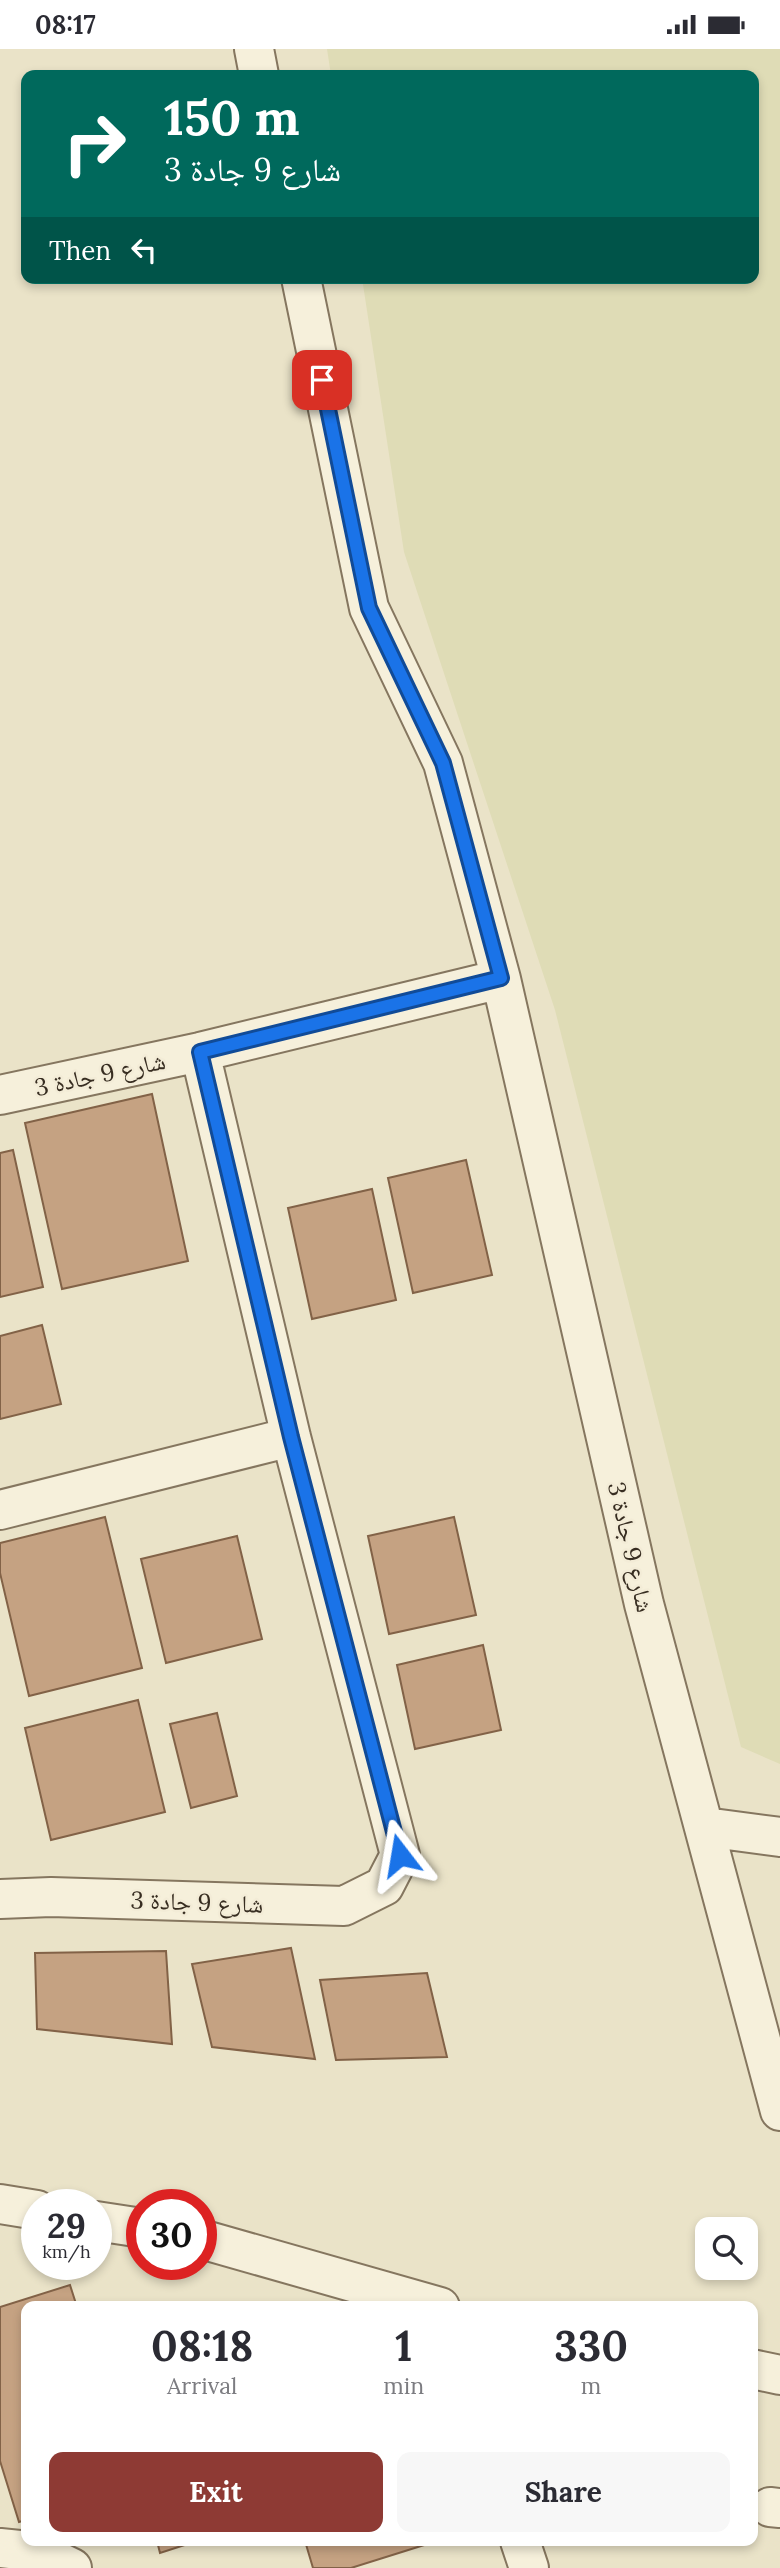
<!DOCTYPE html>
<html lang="en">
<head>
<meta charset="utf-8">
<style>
	:root { --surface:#fff; --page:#f7f7f7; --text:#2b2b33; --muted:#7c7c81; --accent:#8e3a34 }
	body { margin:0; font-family:Lora,"Noto Naskh Arabic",serif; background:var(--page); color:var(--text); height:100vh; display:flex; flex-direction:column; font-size:26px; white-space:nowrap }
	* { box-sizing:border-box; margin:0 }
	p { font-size:23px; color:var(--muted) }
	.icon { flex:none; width:38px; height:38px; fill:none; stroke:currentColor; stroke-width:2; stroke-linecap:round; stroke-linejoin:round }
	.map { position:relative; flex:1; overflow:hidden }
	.drawer { position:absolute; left:21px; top:2252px; width:737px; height:245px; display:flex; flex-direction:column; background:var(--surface); border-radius:14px; box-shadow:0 4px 10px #0003 }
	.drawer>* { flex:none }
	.banner { position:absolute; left:21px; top:21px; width:738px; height:214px; border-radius:14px; box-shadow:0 4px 10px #0003; background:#00695c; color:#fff; overflow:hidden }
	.fabs { position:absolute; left:695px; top:2168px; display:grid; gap:14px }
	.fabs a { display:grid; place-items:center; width:63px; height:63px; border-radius:14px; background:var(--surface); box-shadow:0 4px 10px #0003; font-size:35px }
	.speed { position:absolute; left:21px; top:2140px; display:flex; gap:14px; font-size:35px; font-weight:700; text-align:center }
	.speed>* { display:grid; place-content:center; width:91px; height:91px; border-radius:50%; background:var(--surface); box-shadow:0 4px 10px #0003; line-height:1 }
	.speed small { font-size:18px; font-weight:400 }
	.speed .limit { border:10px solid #d22; background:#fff; color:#111 }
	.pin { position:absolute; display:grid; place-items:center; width:60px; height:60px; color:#fff; margin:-30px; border-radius:14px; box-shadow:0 4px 10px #0006 }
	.me { position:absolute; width:77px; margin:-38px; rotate:346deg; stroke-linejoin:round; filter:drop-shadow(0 0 5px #0008) }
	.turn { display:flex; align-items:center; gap:24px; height:147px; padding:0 28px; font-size:32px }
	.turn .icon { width:91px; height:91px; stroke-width:2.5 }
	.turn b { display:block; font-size:49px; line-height:60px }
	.then { display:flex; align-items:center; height:66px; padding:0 28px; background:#0003; gap:14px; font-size:26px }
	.eta { display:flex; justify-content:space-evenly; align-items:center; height:119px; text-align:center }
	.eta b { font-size:42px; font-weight:700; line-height:49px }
	.action { display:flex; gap:14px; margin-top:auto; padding:14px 28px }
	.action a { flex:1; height:80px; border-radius:14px; background:var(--accent); color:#fff; font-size:28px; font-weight:700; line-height:80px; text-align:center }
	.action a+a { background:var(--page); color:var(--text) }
	.status { display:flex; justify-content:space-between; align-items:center; height:49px; padding:0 35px; background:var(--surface); direction:ltr }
	.status svg { height:19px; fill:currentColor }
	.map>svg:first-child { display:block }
	.farmland { fill:#dfdcb6 }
	.building { fill:#c5a282; stroke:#826247; stroke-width:2 }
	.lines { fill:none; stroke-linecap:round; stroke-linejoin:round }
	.minor-casing { stroke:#85765f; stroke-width:42 }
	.minor { stroke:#f6f0db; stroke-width:38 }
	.route-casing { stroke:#114b97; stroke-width:18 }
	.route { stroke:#1a73e8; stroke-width:12 }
	.labels { text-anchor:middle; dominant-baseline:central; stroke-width:5; stroke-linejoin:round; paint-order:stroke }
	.street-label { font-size:24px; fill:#372d21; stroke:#f3ecd7 }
</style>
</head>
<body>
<div class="status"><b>08:17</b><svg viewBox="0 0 49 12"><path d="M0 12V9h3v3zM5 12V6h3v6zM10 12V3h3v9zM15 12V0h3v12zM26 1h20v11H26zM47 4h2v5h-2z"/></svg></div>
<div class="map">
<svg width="780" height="2519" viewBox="0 0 780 2519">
	<rect width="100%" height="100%" fill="#eae3c8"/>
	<path class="farmland" d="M327 0H780V1715L741 1698 555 961 404 503 362 229H754V26H331Z"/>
	<path class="building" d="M152 1045 188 1212 62 1240 25 1074Z
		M13 1101 43 1238 0 1248V1104Z
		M466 1111 492 1226 413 1244 388 1129Z
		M372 1140 396 1251 312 1270 288 1159Z
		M42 1276 61 1355 0 1370V1287Z
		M105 1468 142 1619 29 1647 0 1524V1494Z
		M454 1468 476 1566 389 1585 368 1487Z
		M237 1487 262 1590 166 1614 141 1510Z
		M483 1596 501 1681 415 1700 397 1616Z
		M138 1651 165 1763 51 1791 25 1679Z
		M217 1664 237 1747 191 1759 170 1675Z
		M291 1899 315 2010 212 1998 192 1915Z
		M166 1902 172 1995 37 1980 35 1904Z
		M427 1924 447 2008 336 2011 320 1931Z
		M70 2236 77 2258H26V2471L19 2473 0 2412V2258Z
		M157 2492H197L160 2504Z
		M305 2492H437L351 2519H313Z"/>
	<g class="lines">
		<g class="minor-casing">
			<path id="minor" d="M254 0 259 26
				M301 229 369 559 443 714 501 930 644 1555 780 2062
				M0 1046 200 1003 501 930
				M0 1461 291 1388
				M705 1778 780 1788
				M0 1850 51 1848 344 1857 384 1837 400 1806 291 1388 200 1003
				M0 2155 37 2161
				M96 2172 142 2179
				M201 2190 440 2258
				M752 2320 780 2326
				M770 2458 780 2459
				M520 2492 529 2519
				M0 2499 39 2503 72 2519"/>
		</g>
		<use href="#minor" class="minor"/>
	</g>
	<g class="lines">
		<g class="route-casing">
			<path id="route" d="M322 331 369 559 443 714 501 929 200 1003 291 1388 400 1806"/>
		</g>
		<use href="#route" class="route"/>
	</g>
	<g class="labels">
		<g class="street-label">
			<text transform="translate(100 1025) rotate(-12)">شارع 9 جادة 3</text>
			<text transform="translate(631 1498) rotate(77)">شارع 9 جادة 3</text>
			<text transform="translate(197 1853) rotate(2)">شارع 9 جادة 3</text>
		</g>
	</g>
</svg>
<div class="fabs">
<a><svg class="icon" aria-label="search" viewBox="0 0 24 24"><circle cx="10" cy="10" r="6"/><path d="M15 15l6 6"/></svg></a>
</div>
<div class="speed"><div>29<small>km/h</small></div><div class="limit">30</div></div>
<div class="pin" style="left:322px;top:331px;background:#d93025"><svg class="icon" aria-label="arrive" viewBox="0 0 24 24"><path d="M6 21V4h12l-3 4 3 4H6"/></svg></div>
<svg class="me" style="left:400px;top:1806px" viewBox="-20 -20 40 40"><path d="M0-17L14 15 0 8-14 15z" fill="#1a73e8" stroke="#fff" stroke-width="4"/></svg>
<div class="banner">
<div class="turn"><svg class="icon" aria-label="right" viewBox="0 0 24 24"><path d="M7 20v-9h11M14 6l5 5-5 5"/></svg><div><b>150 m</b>شارع 9 جادة 3</div></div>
<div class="then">Then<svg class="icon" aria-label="left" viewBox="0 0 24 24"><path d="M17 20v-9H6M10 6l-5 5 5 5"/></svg></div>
</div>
<section class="drawer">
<div class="eta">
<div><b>08:18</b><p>Arrival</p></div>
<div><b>1</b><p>min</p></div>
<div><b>330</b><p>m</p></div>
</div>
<div class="action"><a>Exit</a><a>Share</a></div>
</section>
</div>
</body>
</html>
